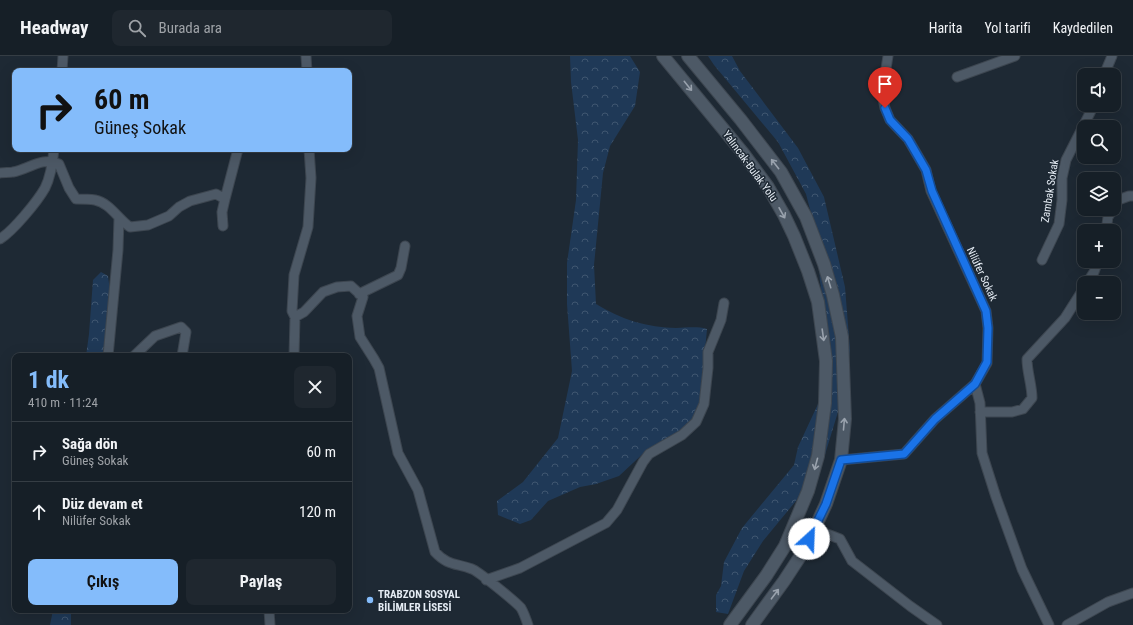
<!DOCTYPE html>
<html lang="tr">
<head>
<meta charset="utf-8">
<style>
	:root { --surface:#161f27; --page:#1f272f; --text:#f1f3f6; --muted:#9ea2a7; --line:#353d44; --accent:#84bcfb }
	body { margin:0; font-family:"Roboto Condensed",sans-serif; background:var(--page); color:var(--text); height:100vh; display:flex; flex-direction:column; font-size:15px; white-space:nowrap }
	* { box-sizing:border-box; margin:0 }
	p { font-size:13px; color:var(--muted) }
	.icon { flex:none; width:22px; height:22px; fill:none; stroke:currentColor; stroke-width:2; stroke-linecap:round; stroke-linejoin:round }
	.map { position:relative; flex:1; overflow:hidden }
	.drawer { position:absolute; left:12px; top:297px; width:340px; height:260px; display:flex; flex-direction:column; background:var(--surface); border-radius:8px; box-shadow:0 4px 16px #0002,0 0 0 1px var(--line) }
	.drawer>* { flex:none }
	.hud { position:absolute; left:12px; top:12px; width:340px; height:84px; border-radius:8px; box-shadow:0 4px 16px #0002,0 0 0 1px var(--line); background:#84bcfb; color:#111; overflow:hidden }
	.tools { position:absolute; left:1077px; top:12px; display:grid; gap:8px }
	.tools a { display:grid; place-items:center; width:44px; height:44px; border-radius:8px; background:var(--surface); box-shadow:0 4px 16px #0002,0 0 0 1px var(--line); font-size:20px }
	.pin { position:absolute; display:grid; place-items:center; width:34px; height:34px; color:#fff; margin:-41px -17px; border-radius:50% 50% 50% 0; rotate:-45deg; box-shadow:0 0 4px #0007 }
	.pin .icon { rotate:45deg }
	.me { position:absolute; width:44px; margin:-22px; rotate:25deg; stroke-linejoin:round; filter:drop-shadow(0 0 3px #0008) }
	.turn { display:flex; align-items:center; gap:14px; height:84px; padding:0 16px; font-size:18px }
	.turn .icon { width:52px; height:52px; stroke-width:2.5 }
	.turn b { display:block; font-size:28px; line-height:34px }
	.round { display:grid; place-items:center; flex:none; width:42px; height:42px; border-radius:8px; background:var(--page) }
	.summary { display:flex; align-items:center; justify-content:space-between; height:68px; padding:0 16px }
	h1 { font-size:24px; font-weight:700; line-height:30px; color:var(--accent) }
	.primary-button { display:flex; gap:8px; margin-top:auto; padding:8px 16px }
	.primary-button a { flex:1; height:46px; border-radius:8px; background:var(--accent); color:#111; font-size:16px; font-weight:700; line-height:46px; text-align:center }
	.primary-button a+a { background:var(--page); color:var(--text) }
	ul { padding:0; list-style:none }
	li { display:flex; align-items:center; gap:12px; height:60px; padding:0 16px; border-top:1px solid var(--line) }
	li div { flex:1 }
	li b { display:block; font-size:15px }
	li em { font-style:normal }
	header { display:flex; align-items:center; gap:24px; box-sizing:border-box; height:56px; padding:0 20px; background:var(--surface); border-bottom:1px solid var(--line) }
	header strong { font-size:19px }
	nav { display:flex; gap:22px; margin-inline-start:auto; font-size:14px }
	.search { width:280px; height:36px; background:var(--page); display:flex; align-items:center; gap:10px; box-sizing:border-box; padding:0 14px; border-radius:8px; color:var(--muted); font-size:15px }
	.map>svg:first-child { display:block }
	.forest { fill:url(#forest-crowns) }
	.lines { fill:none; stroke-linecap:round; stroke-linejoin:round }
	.street-casing { stroke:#3d4650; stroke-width:11 }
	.secondary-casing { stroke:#3d4650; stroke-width:14 }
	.street { stroke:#4d5966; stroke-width:9 }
	.secondary { stroke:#4d5966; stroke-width:12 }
	.oneway { stroke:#99a2ad }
	.route-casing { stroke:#114b97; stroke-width:10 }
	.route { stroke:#1a73e8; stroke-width:7 }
	.poi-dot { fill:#84bcfb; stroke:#1e2934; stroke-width:1.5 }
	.labels { text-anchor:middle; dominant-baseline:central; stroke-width:3; stroke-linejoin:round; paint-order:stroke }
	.street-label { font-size:11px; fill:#e5ecf4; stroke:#1e2934 }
	.poi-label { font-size:11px; font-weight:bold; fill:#e5ecf4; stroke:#1e2934; text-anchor:start }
</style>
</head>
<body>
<header>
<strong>Headway</strong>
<div class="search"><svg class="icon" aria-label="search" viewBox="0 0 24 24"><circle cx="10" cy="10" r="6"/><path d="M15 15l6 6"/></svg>Burada ara</div>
<nav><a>Harita</a><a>Yol tarifi</a><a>Kaydedilen</a></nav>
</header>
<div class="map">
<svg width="1133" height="569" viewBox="0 0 1133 569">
	<defs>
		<pattern id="forest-crowns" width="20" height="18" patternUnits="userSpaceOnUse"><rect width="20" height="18" fill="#1f3957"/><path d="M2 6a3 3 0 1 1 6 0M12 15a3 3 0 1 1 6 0" fill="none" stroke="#3f5670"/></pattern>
	</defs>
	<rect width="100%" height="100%" fill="#1e2934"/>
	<path class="forest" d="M570 0H630L640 16 635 50 610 90 603 117 594 209 596 248C620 263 648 272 676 272 687 272 696 270 707 273L700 347 692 365 677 377 648 393 619 420 596 428 580 431 548 445 531 464 520 468 498 459 497 445 523 426 558 382 572 315 567 248V207L576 144 578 84 571 26Z
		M708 0H732L740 15 798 92 824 141 845 231 850 294 844 336 824 402 800 440 763 485 744 515 728 558 716 556V539L721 530 724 506 742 472 794 409 798 391 818 348 831 290 825 261 820 225 818 184 806 138 778 86 714 9Z
		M101 216 108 220 110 235 107 300H86L89 278 93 224Z
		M53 554H71V569H50Z"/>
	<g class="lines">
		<g class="street-casing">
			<path id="street" d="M306 0 307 15
				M888 0 882 38 885 52 890 64 908 83 926 114 931 135 986 255 988 272 987 307 975 328 980 347 982 397 996 441 1022 513 1049 569
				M62 15 63 0
				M1104 19 1112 0
				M957 21 1015 0
				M309 93 311 122 308 171 294 219 292 255 295 261 304 256 323 236 337 231 351 230 363 241 357 260 360 281 374 303 379 312 398 397 418 434 435 496C448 510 456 507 472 513 478 515 516 546 521 552 524 557 526 563 528 569
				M0 117C4 116 9 117 13 116 29 113 43 100 59 108L69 132 76 143C82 143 89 143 95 144 110 147 118 163 130 171L148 169 169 160 179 151 190 145 216 138 225 143 222 156 223 170
				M225 143 238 93
				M1114 151 1118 144 1129 140H1133
				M1106 175 1108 161 1113 153
				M0 183C13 175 37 146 45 132 50 122 53 104 54 93
				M1042 204 1059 168 1062 144V122L1066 104 1094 49
				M1087 227 1094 216 1098 205
				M359 238 398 219 401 212 405 190
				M108 300 118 194 119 162
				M134 300 155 280 181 271 186 276 182 300
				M294 300 295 261
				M980 356H1012L1023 353 1032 342C1032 329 1027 316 1027 303L1065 262 1084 232
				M841 404 904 398 935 363 975 328
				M814 473 840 483 852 505 910 550 937 569
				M486 524 520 512 606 467 617 454 643 406 649 398 682 379 696 366 704 348 708 312V296L721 264 724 247
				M269 554 270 569
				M1067 569 1108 546 1133 537"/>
		</g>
		<g class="secondary-casing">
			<path id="secondary" d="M663 0 743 97 768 131 784 159 794 180 808 215 818 246 826 305 825 347 818 400 808 435 785 490 766 520 730 569
				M688 0 741 64 781 116 806 161 824 208 833 239 842 281 845 363 841 404 826 448 805 493 784 525 752 569"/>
		</g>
		<use href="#street" class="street"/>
		<use href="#secondary" class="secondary"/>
	</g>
	<defs><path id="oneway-shaft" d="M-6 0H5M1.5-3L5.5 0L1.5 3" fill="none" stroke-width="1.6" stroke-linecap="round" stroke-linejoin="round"/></defs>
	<g class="oneway">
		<use href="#oneway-shaft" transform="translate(688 30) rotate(51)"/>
		<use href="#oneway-shaft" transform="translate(775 108) rotate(-128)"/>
		<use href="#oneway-shaft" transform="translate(782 157) rotate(61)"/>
		<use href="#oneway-shaft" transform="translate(829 226) rotate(-107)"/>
		<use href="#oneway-shaft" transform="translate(823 279) rotate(82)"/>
		<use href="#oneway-shaft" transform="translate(844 368) rotate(-85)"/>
		<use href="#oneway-shaft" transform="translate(816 408) rotate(105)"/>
		<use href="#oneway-shaft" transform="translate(775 538) rotate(-53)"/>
	</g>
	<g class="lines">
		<g class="route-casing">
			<path id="route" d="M809 483 826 448 841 404 904 398 935 363 975 328 987 306 988 272 986 255 932 135 926 114 908 83 890 64 885 52"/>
		</g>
		<use href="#route" class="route"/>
	</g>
	<circle class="poi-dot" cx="370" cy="544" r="4"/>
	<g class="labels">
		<g class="street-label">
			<text transform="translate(750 110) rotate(54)">Yalıncak-Bulak Yolu</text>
			<text transform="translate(1050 135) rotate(-81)">Zambak Sokak</text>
			<text transform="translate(982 218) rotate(65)">Nilüfer Sokak</text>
		</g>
		<g class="poi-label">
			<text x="378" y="538">TRABZON SOSYAL<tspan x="378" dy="13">BİLİMLER LİSESİ</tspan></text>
		</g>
	</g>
</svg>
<div class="tools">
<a><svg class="icon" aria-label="sound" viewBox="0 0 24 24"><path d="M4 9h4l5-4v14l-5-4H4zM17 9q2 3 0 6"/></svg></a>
<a><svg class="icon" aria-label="search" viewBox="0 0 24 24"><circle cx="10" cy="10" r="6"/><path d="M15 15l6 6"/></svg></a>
<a><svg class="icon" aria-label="layers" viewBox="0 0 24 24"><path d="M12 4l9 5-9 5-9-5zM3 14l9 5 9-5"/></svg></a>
<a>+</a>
<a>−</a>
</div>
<div class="pin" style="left:885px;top:52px;background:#d93025"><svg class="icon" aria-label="arrive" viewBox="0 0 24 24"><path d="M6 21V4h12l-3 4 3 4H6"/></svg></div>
<svg class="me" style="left:809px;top:483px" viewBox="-20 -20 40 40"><circle r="19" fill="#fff"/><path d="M0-13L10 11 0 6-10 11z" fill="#1a73e8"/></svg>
<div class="hud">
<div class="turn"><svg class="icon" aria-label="right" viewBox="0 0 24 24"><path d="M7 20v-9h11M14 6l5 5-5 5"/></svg><div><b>60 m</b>Güneş Sokak</div></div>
</div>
<section class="drawer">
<div class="summary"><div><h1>1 dk</h1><p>410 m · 11:24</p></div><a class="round"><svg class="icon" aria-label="close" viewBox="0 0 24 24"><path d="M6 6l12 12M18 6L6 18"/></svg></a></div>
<ul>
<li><svg class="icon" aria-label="right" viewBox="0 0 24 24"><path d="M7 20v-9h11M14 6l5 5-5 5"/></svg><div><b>Sağa dön</b><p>Güneş Sokak</p></div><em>60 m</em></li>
<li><svg class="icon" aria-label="ahead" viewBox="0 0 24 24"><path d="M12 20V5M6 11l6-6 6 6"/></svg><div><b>Düz devam et</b><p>Nilüfer Sokak</p></div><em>120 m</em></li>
</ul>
<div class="primary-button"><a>Çıkış</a><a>Paylaş</a></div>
</section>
</div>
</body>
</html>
